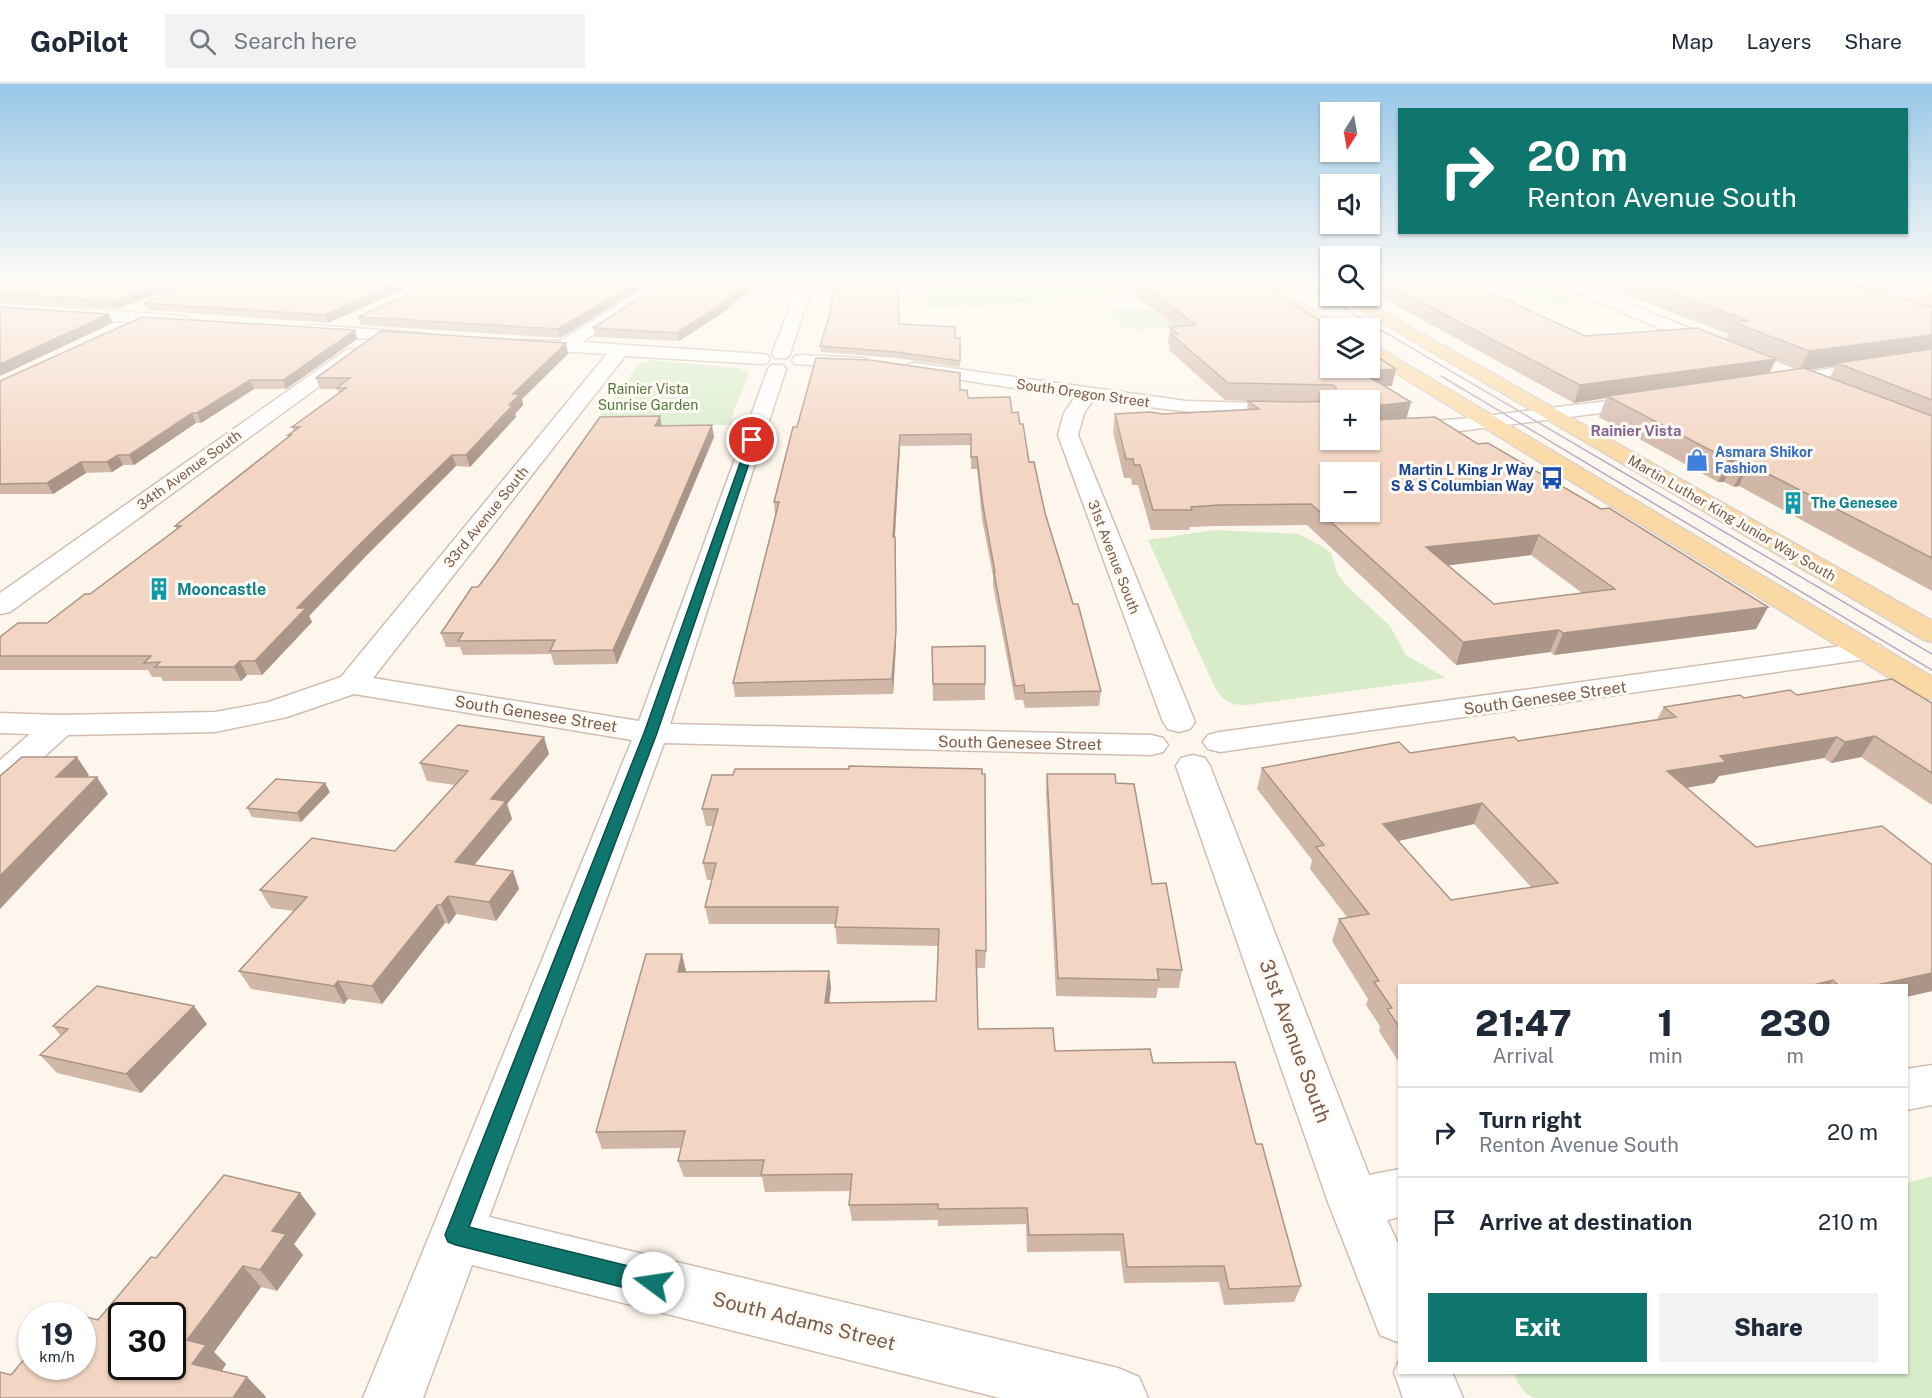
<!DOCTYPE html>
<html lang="en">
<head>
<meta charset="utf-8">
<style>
	:root { --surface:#fff; --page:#f2f2f3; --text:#1f2937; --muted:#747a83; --line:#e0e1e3; --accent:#0f766e }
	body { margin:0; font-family:"Public Sans",sans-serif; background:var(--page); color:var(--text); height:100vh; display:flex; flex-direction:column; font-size:22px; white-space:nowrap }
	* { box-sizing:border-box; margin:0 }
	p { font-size:20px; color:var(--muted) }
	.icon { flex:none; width:33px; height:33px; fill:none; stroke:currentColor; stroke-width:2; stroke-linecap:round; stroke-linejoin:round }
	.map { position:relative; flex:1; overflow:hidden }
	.details { position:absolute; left:1398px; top:900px; width:510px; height:390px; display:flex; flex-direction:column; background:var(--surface); border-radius:0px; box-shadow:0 2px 4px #0004 }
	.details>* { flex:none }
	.banner { position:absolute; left:1398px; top:24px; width:510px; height:126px; border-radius:0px; box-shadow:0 2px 4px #0004; background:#0f766e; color:#fff; overflow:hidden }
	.needle { width:39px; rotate:191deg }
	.buttons { position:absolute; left:1320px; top:18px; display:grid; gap:12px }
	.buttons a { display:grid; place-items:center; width:60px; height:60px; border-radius:0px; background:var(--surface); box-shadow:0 2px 4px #0004; font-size:30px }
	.speed { position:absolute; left:18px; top:1218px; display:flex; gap:12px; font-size:30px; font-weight:700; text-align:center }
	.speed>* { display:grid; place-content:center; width:78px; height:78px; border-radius:50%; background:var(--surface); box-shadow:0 2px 4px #0004; line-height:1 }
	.speed small { font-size:15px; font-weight:400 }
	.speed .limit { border:3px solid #111; border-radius:9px; background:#fff; color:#111 }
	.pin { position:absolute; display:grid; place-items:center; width:51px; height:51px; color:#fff; margin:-26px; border:3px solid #fff; border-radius:50%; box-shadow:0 2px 6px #0007 }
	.me { position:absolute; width:66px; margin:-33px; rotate:284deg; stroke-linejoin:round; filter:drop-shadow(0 0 4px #0008) }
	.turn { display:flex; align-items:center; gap:21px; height:126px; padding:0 30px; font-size:27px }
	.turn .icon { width:78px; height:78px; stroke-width:2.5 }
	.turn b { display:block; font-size:42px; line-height:51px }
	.eta { display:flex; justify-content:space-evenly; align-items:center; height:102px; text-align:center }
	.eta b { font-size:36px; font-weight:800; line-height:42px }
	.cta { display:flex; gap:12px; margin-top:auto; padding:12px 30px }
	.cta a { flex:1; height:69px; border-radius:0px; background:var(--accent); color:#fff; font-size:24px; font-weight:800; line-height:69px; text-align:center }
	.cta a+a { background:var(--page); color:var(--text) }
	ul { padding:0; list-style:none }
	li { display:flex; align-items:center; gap:18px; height:90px; padding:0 30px; border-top:2px solid var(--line) }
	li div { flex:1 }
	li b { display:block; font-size:22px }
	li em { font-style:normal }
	header { display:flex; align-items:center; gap:36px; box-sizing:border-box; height:84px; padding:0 30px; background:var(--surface); border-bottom:2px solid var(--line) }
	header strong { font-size:28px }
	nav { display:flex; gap:33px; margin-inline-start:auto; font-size:21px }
	.search { width:420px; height:54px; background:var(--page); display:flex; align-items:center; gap:15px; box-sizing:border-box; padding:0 21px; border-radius:0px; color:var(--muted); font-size:22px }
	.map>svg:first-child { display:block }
	.green { fill:#d8ecc9 }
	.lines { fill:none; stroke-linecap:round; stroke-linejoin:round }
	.minor-casing { stroke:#d1beb0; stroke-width:3 }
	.major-casing { stroke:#dad1cd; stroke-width:3 }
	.minor { fill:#fff; fill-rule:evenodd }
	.major { fill:#fbd9a5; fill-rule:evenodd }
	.tram { stroke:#b9a8c9; stroke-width:1.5 }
	.wall { fill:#d1b7a8; fill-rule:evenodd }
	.shaded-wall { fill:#aa9588 }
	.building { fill:#f3d5c3; stroke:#aa9588; stroke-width:1.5; fill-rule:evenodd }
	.route { fill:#0f766e; stroke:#0a4d48; stroke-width:1.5 }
	.labels { text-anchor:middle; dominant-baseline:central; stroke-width:6; stroke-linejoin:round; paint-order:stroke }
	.far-park-label { font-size:14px; fill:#537a41; stroke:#fffaf3 }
	.far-street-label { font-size:14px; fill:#7a5c4d; stroke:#fffaf3 }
	.far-shop-label { font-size:14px; font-weight:bold; fill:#366cbe; stroke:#fffaf3; text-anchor:start }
	.far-transit-label { font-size:14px; font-weight:bold; fill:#164399; stroke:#fffaf3; text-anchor:end }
	.far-culture-label { font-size:14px; font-weight:bold; fill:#0d838f; stroke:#fffaf3; text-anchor:start }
	.far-neighbourhood-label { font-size:15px; font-weight:bold; fill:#846695; stroke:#fffaf3 }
	.culture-label { font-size:16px; font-weight:bold; fill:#0d838f; stroke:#fffaf3; text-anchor:start }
	.street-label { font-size:16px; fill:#7a5c4d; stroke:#fffaf3 }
	.near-street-label { font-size:20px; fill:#7a5c4d; stroke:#fffaf3 }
</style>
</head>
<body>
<header>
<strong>GoPilot</strong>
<div class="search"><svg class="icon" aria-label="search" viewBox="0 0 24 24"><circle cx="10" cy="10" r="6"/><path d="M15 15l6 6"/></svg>Search here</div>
<nav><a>Map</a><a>Layers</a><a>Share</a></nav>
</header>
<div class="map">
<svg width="1932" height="1314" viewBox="0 0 1932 1314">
	<rect width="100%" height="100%" fill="#fdf6ec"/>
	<path class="green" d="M929 196H1099L1115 210 1108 213 931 225 923 212Z
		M1511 196 1527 201 1546 202 1584 219 1553 220 1533 213 1521 212 1489 197Z
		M1128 224 1203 230 1210 237 1141 246 1123 243 1111 232 1112 228Z
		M650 276 739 284 749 289 732 332 733 341H594L636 284 641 279Z
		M1215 446 1299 450 1323 463 1331 469 1337 489 1346 501 1390 542 1406 571 1446 594 1247 621C1225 622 1219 612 1210 593L1148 456Z
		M1932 1092V1314H1535C1524 1311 1517 1299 1514 1289L1906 1288 1907 1099Z"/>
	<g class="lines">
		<g class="minor-casing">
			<path id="minor" d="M658 196H675L582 258 761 270 767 271 770 275 767 279 761 280 625 272 373 594 639 637 768 285 771 281H783L786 285 670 640 1151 651 1163 654 1168 661 1163 668 1151 671 664 659 489 1133 1118 1284 1139 1293 1148 1314H1000L472 1181 423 1314H363L632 656 354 610 287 633 215 648 68 651 12 702 0 705V676L30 650 0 649V629L59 631 215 628 269 618 341 593 607 270 524 265 518 264 515 260 518 256 560 257Z
				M800 196H814L790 270 787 274H775L772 270Z
				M1551 196H1570L1726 259 1729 263 1726 267H1714L1553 199Z
				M0 219 185 232 193 237 185 242 0 229Z
				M311 241 421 249 427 250 429 254 427 258 421 259 305 250 303 246 305 242Z
				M352 265 358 266 361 270 358 274 10 528 0 530V509L346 266Z
				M1932 270V280L1779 304 1772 302 1770 298 1772 294 1779 292Z
				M801 271 861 274 867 275 870 279 867 283 861 284 795 280 792 276 795 272Z
				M915 279 1186 317 1330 321V333C1251 337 1172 327 1094 315L1084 329 1078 351 1195 638 1190 645 1179 648 1168 645 1163 638 1058 351 1064 329 1075 313 909 288 906 284 909 280Z
				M1648 312 1655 314 1658 318 1655 322 1460 347 1370 353V341L1460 335Z
				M1870 558 1880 561 1885 567 1880 573 1220 668 1208 665 1203 658 1208 651 1220 648Z
				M1193 671 1205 674 1210 682 1369 1091 1400 1085V1133L1387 1136 1400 1164V1259L1380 1251 1328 1118 1176 682 1181 674Z
				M1932 981V1021L1906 1026V985Z
				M1400 1274V1288H1452L1463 1314H1403L1394 1288Z"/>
		</g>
		<g class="major-casing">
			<path id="major" d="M1249 196H1266L1342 244H1330V248H1328Z
				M1310 196 1330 197V207L1312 199Z
				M1790 196H1825L1932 211V221L1797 200Z
				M1337 212H1355L1932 537V558L1922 555Z
				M1370 261 1376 262 1932 593V615L1921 613 1370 273Z"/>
		</g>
		<use href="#minor" class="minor"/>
		<use href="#major" class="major"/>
		<path class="tram" d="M1296 196 1932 570
			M1441 292 1932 586"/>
	</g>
	<path class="wall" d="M195 196 117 225 0 217V198Z
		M424 196 328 239 148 226 144 219Z
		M654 196 560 254 361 241 358 233Z
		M1116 196H1255L1392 302H1385L1406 335 1478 360 1768 523 1756 545 1554 571 1550 568 1456 581 1307 441 1217 442 1190 443 1189 446H1151L1138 401H1132L1131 394H1124L1113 348 1115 330H1163L1247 326 1248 317 1225 316 1169 266 1170 261 1168 259 1170 243H1176ZM1330 316H1370L1330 356ZM1531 471 1582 509 1494 520 1448 481Z
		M1370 196H1464L1585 252 1726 255 1728 250 1588 196H1836L1932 223V507L1739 402 1734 403 1724 398H1718L1599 333 1606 314 1574 319 1370 207ZM1775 277 1795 285 1769 289ZM1836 282 1830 293 1809 285Z
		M1840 196H1870L1868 200Z
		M721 230 679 257 595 253 593 244Z
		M899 240 955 254H960V283L896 274 821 268 820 262Z
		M357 255 286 305H254L201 339H196L134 381H123L112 388 86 389 53 410H0V297Z
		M566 259 568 270 522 315 523 321 515 330 516 333 470 383 456 382 365 473 309 532 312 538 262 591H247L241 597H163L161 593H152L148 586H0V553L47 539 90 510 177 445 175 442 289 353 288 351 294 347 292 343 339 310 337 305H320L316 294Z
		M960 306 968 314 1012 329 1020 340 1029 378 1101 607 1099 622 1025 624 1023 616H1015L993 501V492L982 435 977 385H971V361L900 362 895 453 896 466V561L893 610 735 613 733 599 776 431H775L774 418 797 343Z
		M660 332 662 342 714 353 665 469 617 580 554 581 551 570 463 571 460 563H446L441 549 478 503Z
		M985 562V616L933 617 932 563Z
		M1797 611 1932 619V721L1861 673 1831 679 1824 674 1719 692 1714 699 1686 704 1756 763 1932 781V907L1906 913V902H1400V980L1379 947 1380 942 1366 921 1368 915 1332 857 1339 835 1347 833 1310 785 1312 776 1257 705 1262 684 1410 669 1518 657 1657 635 1664 623 1744 614ZM1474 740 1531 803 1451 816 1398 757Z
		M549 670 507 720 512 735 474 781 513 787 519 805 496 837 456 830 449 840 445 839 382 920 348 915 344 920 251 905 239 887 294 827 271 824 260 806 395 767 455 701 427 697 420 679Z
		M1047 690 1116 699 1182 886 1179 904H1158L1156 914 1056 912 1046 708Z
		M712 691 986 867 985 884H977L978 945 1055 967 1153 979 1256 1060 1301 1202 1294 1218 1224 1221 1219 1198 1124 1199 1120 1167 1027 1168 1026 1140 938 1142V1136L852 1137 849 1121 851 1107 765 1108 762 1093H684L678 1077 681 1064 602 1065 596 1048 686 887V888L829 887 831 904 829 919 936 917 938 862 837 860 835 840H709L705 823 712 796H707L703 779 714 742H706L702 725Z
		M330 708 301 738 252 733 247 724Z
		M207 940 141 1009 57 989 40 971 61 952 53 942Z
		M300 1109 316 1130 294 1160 303 1171 277 1207 261 1203 214 1268 226 1280 222 1287 247 1293 266 1313 11 1291 98 1236 156 1174Z"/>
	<path class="shaded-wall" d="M171 196H195L117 225 113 217Z
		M404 196H424L328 239 325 231Z
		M640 196H654L560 254 558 245Z
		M752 196H762L721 230 679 257 677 249Z
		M109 230 113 239 0 292V280Z
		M355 246 357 255 286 305 283 296Z
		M1932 251V268L1837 279 1836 282 1799 287 1809 267Z
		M566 259 568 270 522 315 523 321 515 330 516 333 470 383 466 371 509 321 513 310Z
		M1776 275 1768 292 1607 312 1606 314 1574 319 1580 301Z
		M1396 285 1392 302 1373 303 1365 287Z
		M250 296 254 305 201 339 197 329Z
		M1411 318 1406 336 1370 339 1373 322Z
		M192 329 196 339 134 381 129 371Z
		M660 332 662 344 655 342Z
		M712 341 714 353 665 469 617 580 613 566Z
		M900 351V362L894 466 893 453Z
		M118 371 123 381 112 388 107 378Z
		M452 371 456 382 365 473 309 532 312 538 262 591 255 577 297 524 360 460Z
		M1735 375 1724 398H1718L1729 376Z
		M81 378 86 389 53 410 47 399Z
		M1745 380H1749L1739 402 1734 403Z
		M1539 451 1531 471 1420 485 1426 463Z
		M895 453 896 561 893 610 892 595Z
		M1768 523 1756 545 1554 571 1563 549Z
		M1559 546 1550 568 1456 581 1463 558Z
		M240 577 247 591 241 597 234 583Z
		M1875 652 1861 673 1831 679 1845 658Z
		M544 653 549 670 507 720 512 735 462 796 455 778 491 715Z
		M1837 653 1824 674 1719 692 1714 699 1656 709 1667 687 1720 672Z
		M77 673 89 691 68 711 56 693Z
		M97 693 108 710 0 825V792Z
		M325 699 330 708 301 738 297 729Z
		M1482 719 1474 740 1376 762 1383 740Z
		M513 787 519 805 496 837 489 818Z
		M448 812 456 830 449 840 441 821Z
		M437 821 445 839 382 920 372 902Z
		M682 870 686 887 682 905 678 888Z
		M829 887 831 904 827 936 825 919Z
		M1932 889V907L1906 913V902H1872Z
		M1833 896 1829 902H1809Z
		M338 897 348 915 344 920 334 902Z
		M194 922 207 940 141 1009 126 990Z
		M300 1109 316 1130 294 1160 303 1171 277 1207 260 1186 272 1147Z
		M243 1182 261 1203 214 1268 226 1280 213 1300 192 1280 187 1256Z
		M247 1293 266 1313 265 1314H233Z"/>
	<path class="building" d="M4 196H171L113 217 0 209V198Z
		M210 196H404L325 231 144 219Z
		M440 196H640L558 245 358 233Z
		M667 196H752L719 222 677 249 593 244Z
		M835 196H898L899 240 955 243V254H960V277L896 268 820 262 829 233Z
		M1135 196H1254L1332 244H1330V284H1370V268L1396 285 1365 287 1375 293 1371 294 1411 318 1373 322V336L1435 333 1478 360 1488 359 1601 425 1609 424 1768 523 1563 549 1559 546 1463 558 1311 420 1220 421 1191 423 1192 426H1153L1140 381H1134L1133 375H1126L1115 330 1150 328 1163 330 1259 325 1248 317 1304 318 1330 317V356H1370V316H1335L1336 315V304L1334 301 1228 299 1171 250H1178L1170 243 1196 241ZM1330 388H1370V428H1330ZM1539 451 1615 505 1494 520 1426 463Z
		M1378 196H1464L1585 252 1697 244 1776 275 1580 301Z
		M1637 196H1834L1932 223V251L1809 267 1733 238 1749 237Z
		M0 223 109 230 0 280Z
		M142 233 355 246 283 296H250L197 329H192L129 371H118L107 378H81L47 399 0 400V297Z
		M381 247 566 259 513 310H520L509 321H513L466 371H452L360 460 297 524H306L255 577H240L234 583H155L160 578 144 579 151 572H0V553L18 539H47L85 510H90L181 442H175L291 351H288L300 343H292L346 304H337L350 294H316Z
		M1932 265V316L1837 279Z
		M816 274 870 276 960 289V306H967L968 314 1010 313 1012 329 1018 328 1020 340H1023L1029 378H1034L1045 429 1073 520H1078L1101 607 1025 609 1024 601 1015 602 994 488H995L983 422 977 373H971V350L900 351 893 453H895L896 547 892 595 733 599 779 418H774L793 343H797Z
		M1804 284 1932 332V474L1749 380H1745L1735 375 1729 376 1607 312Z
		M660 332 655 342 712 341 663 456 613 566 550 567 555 556 458 557 463 549H441L472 503H478L494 482 600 333Z
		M985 562V600H933L932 563Z
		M1892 595 1932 619V689L1875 652 1845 658 1837 653 1720 672 1726 678 1667 687 1756 763 1882 742 1932 781V889L1872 902H1839L1833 896 1809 902H1400V944L1387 925 1392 924 1374 898 1379 897 1339 835 1369 830 1316 763 1324 761 1262 684 1399 658 1410 669 1514 653 1518 657 1676 633 1664 623 1740 611 1744 614 1790 606 1797 611ZM1482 719 1558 799 1451 816 1383 740Z
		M458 641 544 653 491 715 506 717 455 778 513 787 489 818 448 812 441 821H437L372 902 338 897 334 902 239 887 307 813 260 806 312 754 395 767 468 687 420 679Z
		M22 673H77L56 693H97L0 792V692Z
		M849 682 982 685V690H985L986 867 976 866 978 945 1053 944 1055 967 1150 965 1153 979 1235 978 1256 1060H1262L1301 1202 1229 1205 1224 1182 1127 1183 1123 1150 1029 1151 1027 1124 938 1125V1120L849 1121 852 1090 761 1091 764 1076 678 1077 685 1047 596 1048 646 870H682L678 888 829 887 825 919 936 917 939 845 835 843 838 823H705L716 779H703L718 725H702L712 691H733L735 685H849Z
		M1047 690H1115L1116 699 1134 700 1152 800 1166 799 1182 886 1157 885 1159 896 1058 894Z
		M276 695 325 699 297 729 247 724Z
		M97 902 194 922 126 990 40 971 68 945 53 942Z
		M224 1091 300 1109 272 1147 286 1150 260 1186 243 1182 187 1256 206 1261 192 1280 247 1293 233 1314H0V1288L11 1291 32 1266V1282H82V1232L98 1236 151 1173 156 1174ZM122 1232H172V1282H122Z
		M64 1227 81 1232H60Z"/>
	<linearGradient id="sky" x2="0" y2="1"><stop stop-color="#97c7e8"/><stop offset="0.52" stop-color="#fefbf6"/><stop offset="1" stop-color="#fefbf6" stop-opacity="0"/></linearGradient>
	<rect width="1932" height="380" fill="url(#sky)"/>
	<path class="route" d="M749 354 757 356 657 649 469 1143 653 1188 661 1191 665 1199 661 1207 653 1211 456 1161 448 1158 445 1151 644 649Z"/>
	<defs>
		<g id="shop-bare" transform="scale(1.8)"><path d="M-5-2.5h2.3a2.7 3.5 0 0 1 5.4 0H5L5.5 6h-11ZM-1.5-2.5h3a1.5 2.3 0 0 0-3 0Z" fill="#3f7fe0" stroke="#fffaf3" stroke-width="2.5" paint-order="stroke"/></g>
		<g id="bus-bare" transform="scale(1.8)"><path d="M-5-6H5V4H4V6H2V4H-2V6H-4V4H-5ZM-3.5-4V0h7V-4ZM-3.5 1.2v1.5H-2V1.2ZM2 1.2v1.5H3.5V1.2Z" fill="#1a4fb4" stroke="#fffaf3" stroke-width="2.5" paint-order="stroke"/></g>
		<g id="building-bare" transform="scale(1.8)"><path d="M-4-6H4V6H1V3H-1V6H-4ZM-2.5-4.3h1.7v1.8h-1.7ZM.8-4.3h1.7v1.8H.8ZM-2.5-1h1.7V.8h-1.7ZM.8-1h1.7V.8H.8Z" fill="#0f9aa8" stroke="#fffaf3" stroke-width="2.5" paint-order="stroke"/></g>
	</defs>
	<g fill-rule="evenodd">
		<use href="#shop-bare" x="1697" y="376"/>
		<use href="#bus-bare" x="1552" y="394"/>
		<use href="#building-bare" x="1793" y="419"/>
		<use href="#building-bare" x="159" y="505"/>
	</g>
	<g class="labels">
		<g class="far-park-label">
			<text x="648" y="305">Rainier Vista<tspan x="648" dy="16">Sunrise Garden</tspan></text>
		</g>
		<g class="far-street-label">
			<text transform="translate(1083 309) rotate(8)">South Oregon Street</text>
			<text transform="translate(189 386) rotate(-36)">34th Avenue South</text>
			<text transform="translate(486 433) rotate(-51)">33rd Avenue South</text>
			<text transform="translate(1732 434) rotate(30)">Martin Luther King Junior Way South</text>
			<text transform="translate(1114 473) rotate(69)">31st Avenue South</text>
		</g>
		<g class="far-shop-label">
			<text x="1715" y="368">Asmara Shikor<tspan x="1715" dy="16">Fashion</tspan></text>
		</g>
		<g class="far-transit-label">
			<text x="1534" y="386">Martin L King Jr Way<tspan x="1534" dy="16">S &amp; S Columbian Way</tspan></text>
		</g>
		<g class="far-culture-label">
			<text x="1811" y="419">The Genesee</text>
		</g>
		<g class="far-neighbourhood-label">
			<text x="1636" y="346">Rainier Vista</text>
		</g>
		<g class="culture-label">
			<text x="177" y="505">Mooncastle</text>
		</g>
		<g class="street-label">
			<text transform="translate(1545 614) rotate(-8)">South Genesee Street</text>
			<text transform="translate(536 630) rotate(9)">South Genesee Street</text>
			<text transform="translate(1020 659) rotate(1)">South Genesee Street</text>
		</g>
		<g class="near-street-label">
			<text transform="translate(1295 957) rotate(70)">31st Avenue South</text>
			<text transform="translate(804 1237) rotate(14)">South Adams Street</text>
		</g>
	</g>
</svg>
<div class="buttons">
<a><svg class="needle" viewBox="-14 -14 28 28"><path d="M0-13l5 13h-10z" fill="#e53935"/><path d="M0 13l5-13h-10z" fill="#747a83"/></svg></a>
<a><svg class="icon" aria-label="sound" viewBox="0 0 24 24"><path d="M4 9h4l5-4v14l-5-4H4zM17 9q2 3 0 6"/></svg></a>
<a><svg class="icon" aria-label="search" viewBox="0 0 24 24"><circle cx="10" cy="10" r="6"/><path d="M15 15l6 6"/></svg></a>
<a><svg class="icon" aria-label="layers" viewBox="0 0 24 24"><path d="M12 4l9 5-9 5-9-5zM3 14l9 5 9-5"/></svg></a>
<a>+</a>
<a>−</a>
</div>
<div class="speed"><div>19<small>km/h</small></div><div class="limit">30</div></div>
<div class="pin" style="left:752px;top:356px;background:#d93025"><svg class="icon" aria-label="arrive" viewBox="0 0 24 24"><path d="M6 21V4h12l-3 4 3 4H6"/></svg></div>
<svg class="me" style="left:653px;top:1199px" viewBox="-20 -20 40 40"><circle r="19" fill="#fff"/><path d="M0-13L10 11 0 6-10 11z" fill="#0f766e"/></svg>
<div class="banner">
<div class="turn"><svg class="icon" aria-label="right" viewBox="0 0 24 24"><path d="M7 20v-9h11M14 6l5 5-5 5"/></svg><div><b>20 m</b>Renton Avenue South</div></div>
</div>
<section class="details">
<div class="eta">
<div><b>21:47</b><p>Arrival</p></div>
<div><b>1</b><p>min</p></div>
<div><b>230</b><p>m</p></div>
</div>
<ul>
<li><svg class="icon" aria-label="right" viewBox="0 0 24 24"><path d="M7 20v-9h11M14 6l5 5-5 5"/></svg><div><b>Turn right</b><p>Renton Avenue South</p></div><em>20 m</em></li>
<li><svg class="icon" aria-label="arrive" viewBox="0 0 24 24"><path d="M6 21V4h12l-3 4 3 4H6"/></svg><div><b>Arrive at destination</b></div><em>210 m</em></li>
</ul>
<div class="cta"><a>Exit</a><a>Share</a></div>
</section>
</div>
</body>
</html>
